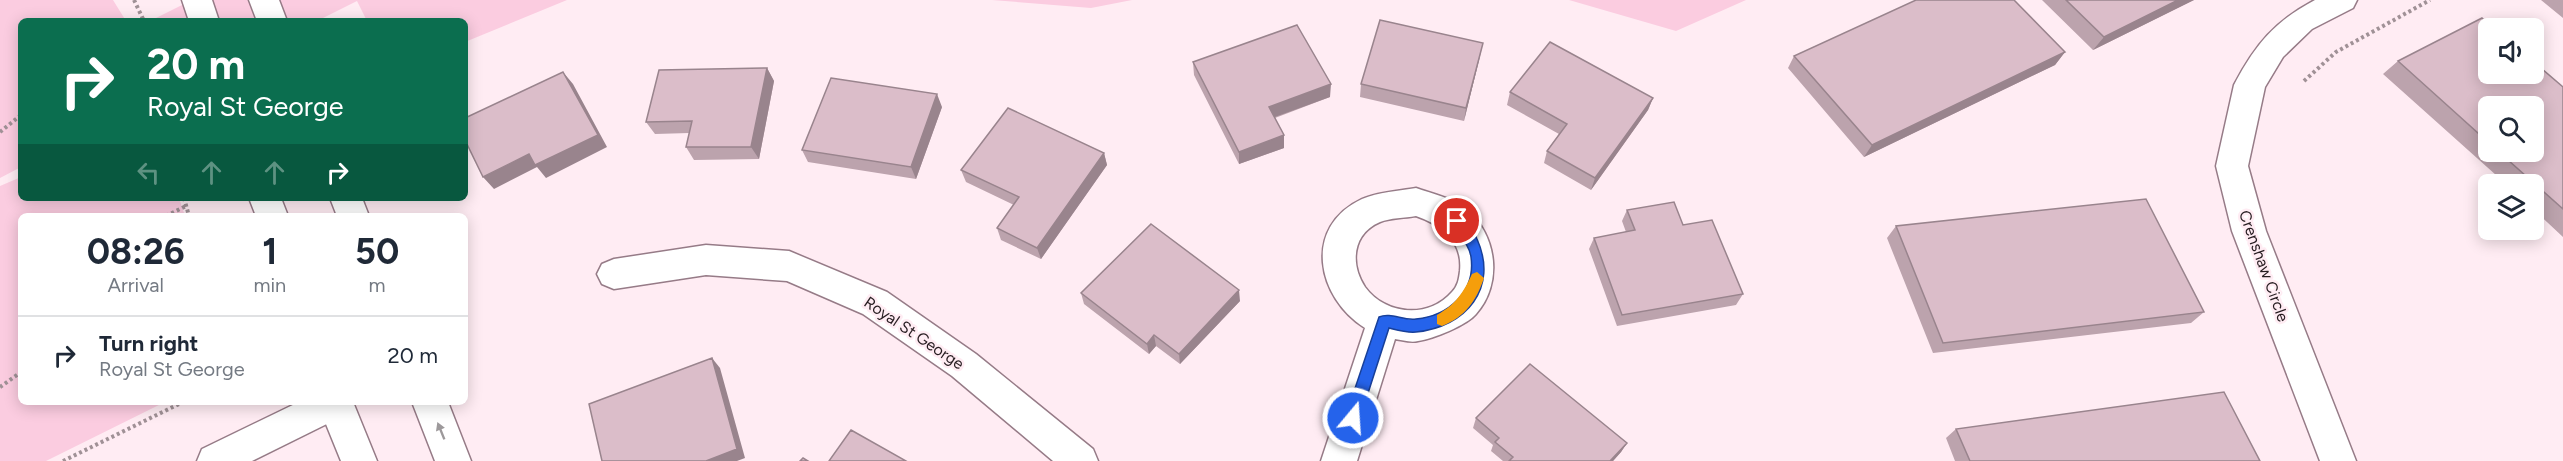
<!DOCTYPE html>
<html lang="en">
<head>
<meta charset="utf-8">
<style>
	:root { --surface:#fff; --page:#f6f6f7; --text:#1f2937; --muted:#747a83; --line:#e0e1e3 }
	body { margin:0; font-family:Figtree,sans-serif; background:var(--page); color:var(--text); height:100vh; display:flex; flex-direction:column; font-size:22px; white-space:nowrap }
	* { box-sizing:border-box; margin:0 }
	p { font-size:20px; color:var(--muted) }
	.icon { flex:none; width:33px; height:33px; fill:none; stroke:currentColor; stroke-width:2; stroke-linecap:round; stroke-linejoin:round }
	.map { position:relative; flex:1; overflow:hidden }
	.side { position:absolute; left:18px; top:213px; width:450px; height:192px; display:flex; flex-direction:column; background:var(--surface); border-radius:9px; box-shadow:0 3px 15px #0003 }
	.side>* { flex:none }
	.guide { position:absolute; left:18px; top:18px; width:450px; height:183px; border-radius:9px; box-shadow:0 3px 15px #0003; background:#0b6e4f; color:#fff; overflow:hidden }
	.buttons { position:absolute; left:2478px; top:18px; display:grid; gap:12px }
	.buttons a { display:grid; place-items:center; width:66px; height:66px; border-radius:9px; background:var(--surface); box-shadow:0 3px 15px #0003; font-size:30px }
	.pin { position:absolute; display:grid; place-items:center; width:51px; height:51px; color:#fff; margin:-26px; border:3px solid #fff; border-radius:50%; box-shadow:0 2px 6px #0007 }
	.me { position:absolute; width:66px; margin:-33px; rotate:18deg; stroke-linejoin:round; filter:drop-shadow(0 0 4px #0008) }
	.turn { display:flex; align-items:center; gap:21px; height:126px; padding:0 30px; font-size:27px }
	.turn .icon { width:78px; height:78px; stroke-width:2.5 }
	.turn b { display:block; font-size:42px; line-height:51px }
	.lanes { display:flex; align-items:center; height:57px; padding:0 30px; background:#0003; justify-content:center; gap:30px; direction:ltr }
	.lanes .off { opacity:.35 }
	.eta { display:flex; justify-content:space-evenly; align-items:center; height:102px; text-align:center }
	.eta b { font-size:36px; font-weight:700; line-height:42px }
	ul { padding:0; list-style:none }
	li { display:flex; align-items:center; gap:18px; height:78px; padding:0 30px; border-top:2px solid var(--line) }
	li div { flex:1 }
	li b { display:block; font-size:22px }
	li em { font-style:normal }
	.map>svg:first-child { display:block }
	.green { fill:#fbcce0 }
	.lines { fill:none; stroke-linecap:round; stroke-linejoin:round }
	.minor-casing { stroke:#967b87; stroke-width:3 }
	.tertiary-casing { stroke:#967b87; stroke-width:3 }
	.path { stroke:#a09196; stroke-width:4; stroke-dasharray:3 3; stroke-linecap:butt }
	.minor { fill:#fff; fill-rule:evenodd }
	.tertiary { fill:#fff; fill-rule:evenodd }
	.wall { fill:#bca3ad; fill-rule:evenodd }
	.shaded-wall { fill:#99848d }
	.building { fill:#dbbdc9; stroke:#99848d; stroke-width:1.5 }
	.oneway { fill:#9d999b }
	.route { fill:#2563eb; stroke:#184099; stroke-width:1.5 }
	.slow { fill:#f59e0b }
	.labels { text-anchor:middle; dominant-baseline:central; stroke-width:5; stroke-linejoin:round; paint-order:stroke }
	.street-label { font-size:16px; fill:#261c20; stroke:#ffecf3 }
</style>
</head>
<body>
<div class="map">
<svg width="2563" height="461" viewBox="0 0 2563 461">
	<rect width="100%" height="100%" fill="#ffecf3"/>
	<path class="green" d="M0 0H113L126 21H21V167L0 178Z
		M192 0H567L465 42V21H367L357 1 317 21H150Z
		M992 0H1132L1091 8Z
		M1569 0H1746L1676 31Z
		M21 177V198H179L185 216H21V402H165L46 461H0V186Z"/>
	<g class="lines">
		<g class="minor-casing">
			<path id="minor" d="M182 0H212L219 21H189Z
				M249 0H279L287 21H257Z
				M2315 0H2357L2353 8 2312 29 2283 57 2265 87 2248 166 2266 231 2356 461H2320L2232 231 2216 166 2234 85C2255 45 2275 21 2315 0Z
				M1416 188C1433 194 1453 198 1467 210 1497 235 1503 284 1476 314 1467 325 1433 339 1418 341 1411 343 1402 340 1395 339L1357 461H1321L1365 328C1317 298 1302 227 1362 199 1378 192 1399 191 1416 188ZM1416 216C1442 225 1463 241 1460 271 1459 279 1458 286 1452 292 1429 319 1385 315 1365 287 1350 264 1352 234 1380 222 1390 218 1405 218 1416 216Z
				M249 198H281L288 216H256Z
				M330 198H362L369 216H337Z
				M706 245 789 251 887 292 976 354 1093 449 1098 461H1053L952 376 863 314 787 281 706 275 614 289 602 284 597 274 602 264 614 259Z
				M317 402H353L377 461H341Z
				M412 402H448L471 461H435Z"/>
		</g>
		<g class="tertiary-casing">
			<path id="tertiary" d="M299 402H353L347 414 252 461H197L202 449Z"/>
		</g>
		<path class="path" d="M134 0 144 21
			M2304 81 2336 52 2430 0
			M0 132 21 115
			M184 198 189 216
			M166 216 186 206
			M0 387 21 372
			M63 461 183 402"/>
		<use href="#minor" class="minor"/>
		<use href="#tertiary" class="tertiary"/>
	</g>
	<path class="wall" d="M2042 0H2194L2093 50Z
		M2541 0H2563V18Z
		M2065 52 2055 65 1864 157 1788 68 1794 56Z
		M1480 56 1464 121 1360 97 1361 84Z
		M2398 61 2563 87V237L2534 210V184H2506L2383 74ZM2488 106 2534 152H2488Z
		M1193 62 1330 97 1275 118 1284 135V148L1239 164 1194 75Z
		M767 68 774 81 759 159 694 160 686 147 689 133 655 134 646 122Z
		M1510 92 1653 98 1648 110 1591 190 1544 163 1547 151 1559 134 1507 105Z
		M942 107 916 179 808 162 802 150Z
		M1104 153 1107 165 1041 259 1001 240 997 228 1014 205 966 182 961 170Z
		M1627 210 1683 225 1743 294 1736 305 1617 326 1589 249 1594 238 1626 232 1622 221Z
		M1896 226 2204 312 2191 323 1933 353 1887 238Z
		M1081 293 1240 301 1180 364 1156 346 1149 354 1084 304Z
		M1476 418 1627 443 1621 452 1613 461H1503L1491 451 1493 445 1473 428Z
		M1956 429 2260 461H1955L1946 438Z"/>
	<path class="shaded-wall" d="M2178 0H2194L2093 50 2104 37Z
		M1483 43 1480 56 1464 121 1466 108Z
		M2065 52 2055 65 1864 157 1872 145Z
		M767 68 774 81 759 159 751 147Z
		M563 72 573 84 607 147 546 178 537 167 494 189 483 177 529 154Z
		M1331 84 1330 97 1269 119V107Z
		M937 94 942 107 916 179 911 167Z
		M1653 98 1648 110 1591 190 1595 178Z
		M1284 135V148L1239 164V152Z
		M1104 153 1107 165 1041 259 1037 248Z
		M1239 290 1240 301 1180 364 1179 354Z
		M1154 335 1156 346 1149 354 1147 344Z
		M712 358 720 368 745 458 737 461H706Z
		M1627 443 1621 452 1613 461H1610Z"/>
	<path class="building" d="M1916 0H2014L2065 52 1872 145 1794 56Z
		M2066 0H2178L2104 37Z
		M2482 18 2494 28H2488V74H2534V62L2563 87V209L2499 152H2534V106H2488V142L2398 61Z
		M1380 20 1483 43 1466 108 1361 84Z
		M1297 25 1331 84 1269 107 1284 135 1239 152 1193 62Z
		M1550 42 1653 98 1595 178 1547 151 1567 124 1510 92Z
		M767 68 751 147H686L692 121 646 122 659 70Z
		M563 72 598 135 535 165 529 154 483 177 465 140V118Z
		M831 78 937 94 911 167 802 150Z
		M1008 108 1104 153 1037 248 997 228 1019 197 961 170Z
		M2146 199 2204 312 1943 343 1896 226Z
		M1674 202 1683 225 1712 220 1743 294 1622 315 1594 238 1635 230 1627 210Z
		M1151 224 1239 290 1179 354 1154 335 1147 344 1081 293Z
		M712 358 737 449 706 461H602L589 404Z
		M1530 364 1627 443 1610 461H1509L1513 457 1495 442 1499 438 1476 418Z
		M2224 392 2260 461H1970L1956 429Z
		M851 430 906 461H829Z
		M803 458 808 461H800Z"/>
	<defs><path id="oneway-solid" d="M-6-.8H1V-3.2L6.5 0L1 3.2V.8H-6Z" transform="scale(1.5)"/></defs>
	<use class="oneway" href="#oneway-solid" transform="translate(441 431) rotate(-112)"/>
	<path class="route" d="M1457 215C1465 218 1474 230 1477 239 1499 288 1466 327 1416 332 1407 333 1397 330 1389 328L1360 418 1353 424 1348 422 1345 418 1379 317C1391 312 1403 321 1416 319 1448 316 1476 292 1471 257 1469 242 1456 234 1450 221Z"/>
	<path class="slow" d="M1477 272 1484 278C1476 301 1465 317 1442 326L1437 324V315C1456 304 1463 293 1472 274Z"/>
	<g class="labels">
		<g class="street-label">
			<text transform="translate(2264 266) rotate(70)">Crenshaw Circle</text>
			<text transform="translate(914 333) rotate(34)">Royal St George</text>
		</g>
	</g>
</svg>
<div class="buttons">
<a><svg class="icon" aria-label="sound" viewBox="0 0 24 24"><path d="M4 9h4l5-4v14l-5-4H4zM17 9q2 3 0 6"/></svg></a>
<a><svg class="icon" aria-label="search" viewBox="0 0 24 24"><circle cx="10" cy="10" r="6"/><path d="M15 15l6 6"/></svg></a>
<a><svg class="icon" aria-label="layers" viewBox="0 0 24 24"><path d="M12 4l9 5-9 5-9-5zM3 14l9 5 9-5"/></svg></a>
</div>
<div class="pin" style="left:1457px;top:221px;background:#d93025"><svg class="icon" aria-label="arrive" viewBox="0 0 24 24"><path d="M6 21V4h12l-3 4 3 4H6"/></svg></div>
<svg class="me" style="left:1353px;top:418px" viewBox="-20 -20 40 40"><circle r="17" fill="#2563eb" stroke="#fff" stroke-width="3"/><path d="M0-11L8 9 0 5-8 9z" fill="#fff"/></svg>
<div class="guide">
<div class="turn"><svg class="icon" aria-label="right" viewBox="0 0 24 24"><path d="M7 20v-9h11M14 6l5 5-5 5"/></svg><div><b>20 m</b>Royal St George</div></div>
<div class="lanes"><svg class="icon off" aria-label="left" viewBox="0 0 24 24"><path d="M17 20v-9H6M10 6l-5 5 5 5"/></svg><svg class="icon off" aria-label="ahead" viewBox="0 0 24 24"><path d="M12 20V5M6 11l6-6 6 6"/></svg><svg class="icon off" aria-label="ahead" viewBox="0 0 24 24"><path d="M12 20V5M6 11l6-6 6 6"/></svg><svg class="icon" aria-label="right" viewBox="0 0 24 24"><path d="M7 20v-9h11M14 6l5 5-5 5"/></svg></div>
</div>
<section class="side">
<div class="eta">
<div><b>08:26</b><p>Arrival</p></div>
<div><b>1</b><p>min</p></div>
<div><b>50</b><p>m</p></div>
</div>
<ul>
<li><svg class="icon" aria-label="right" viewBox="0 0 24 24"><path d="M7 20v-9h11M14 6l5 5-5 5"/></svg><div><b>Turn right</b><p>Royal St George</p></div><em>20 m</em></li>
</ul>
</section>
</div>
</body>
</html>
